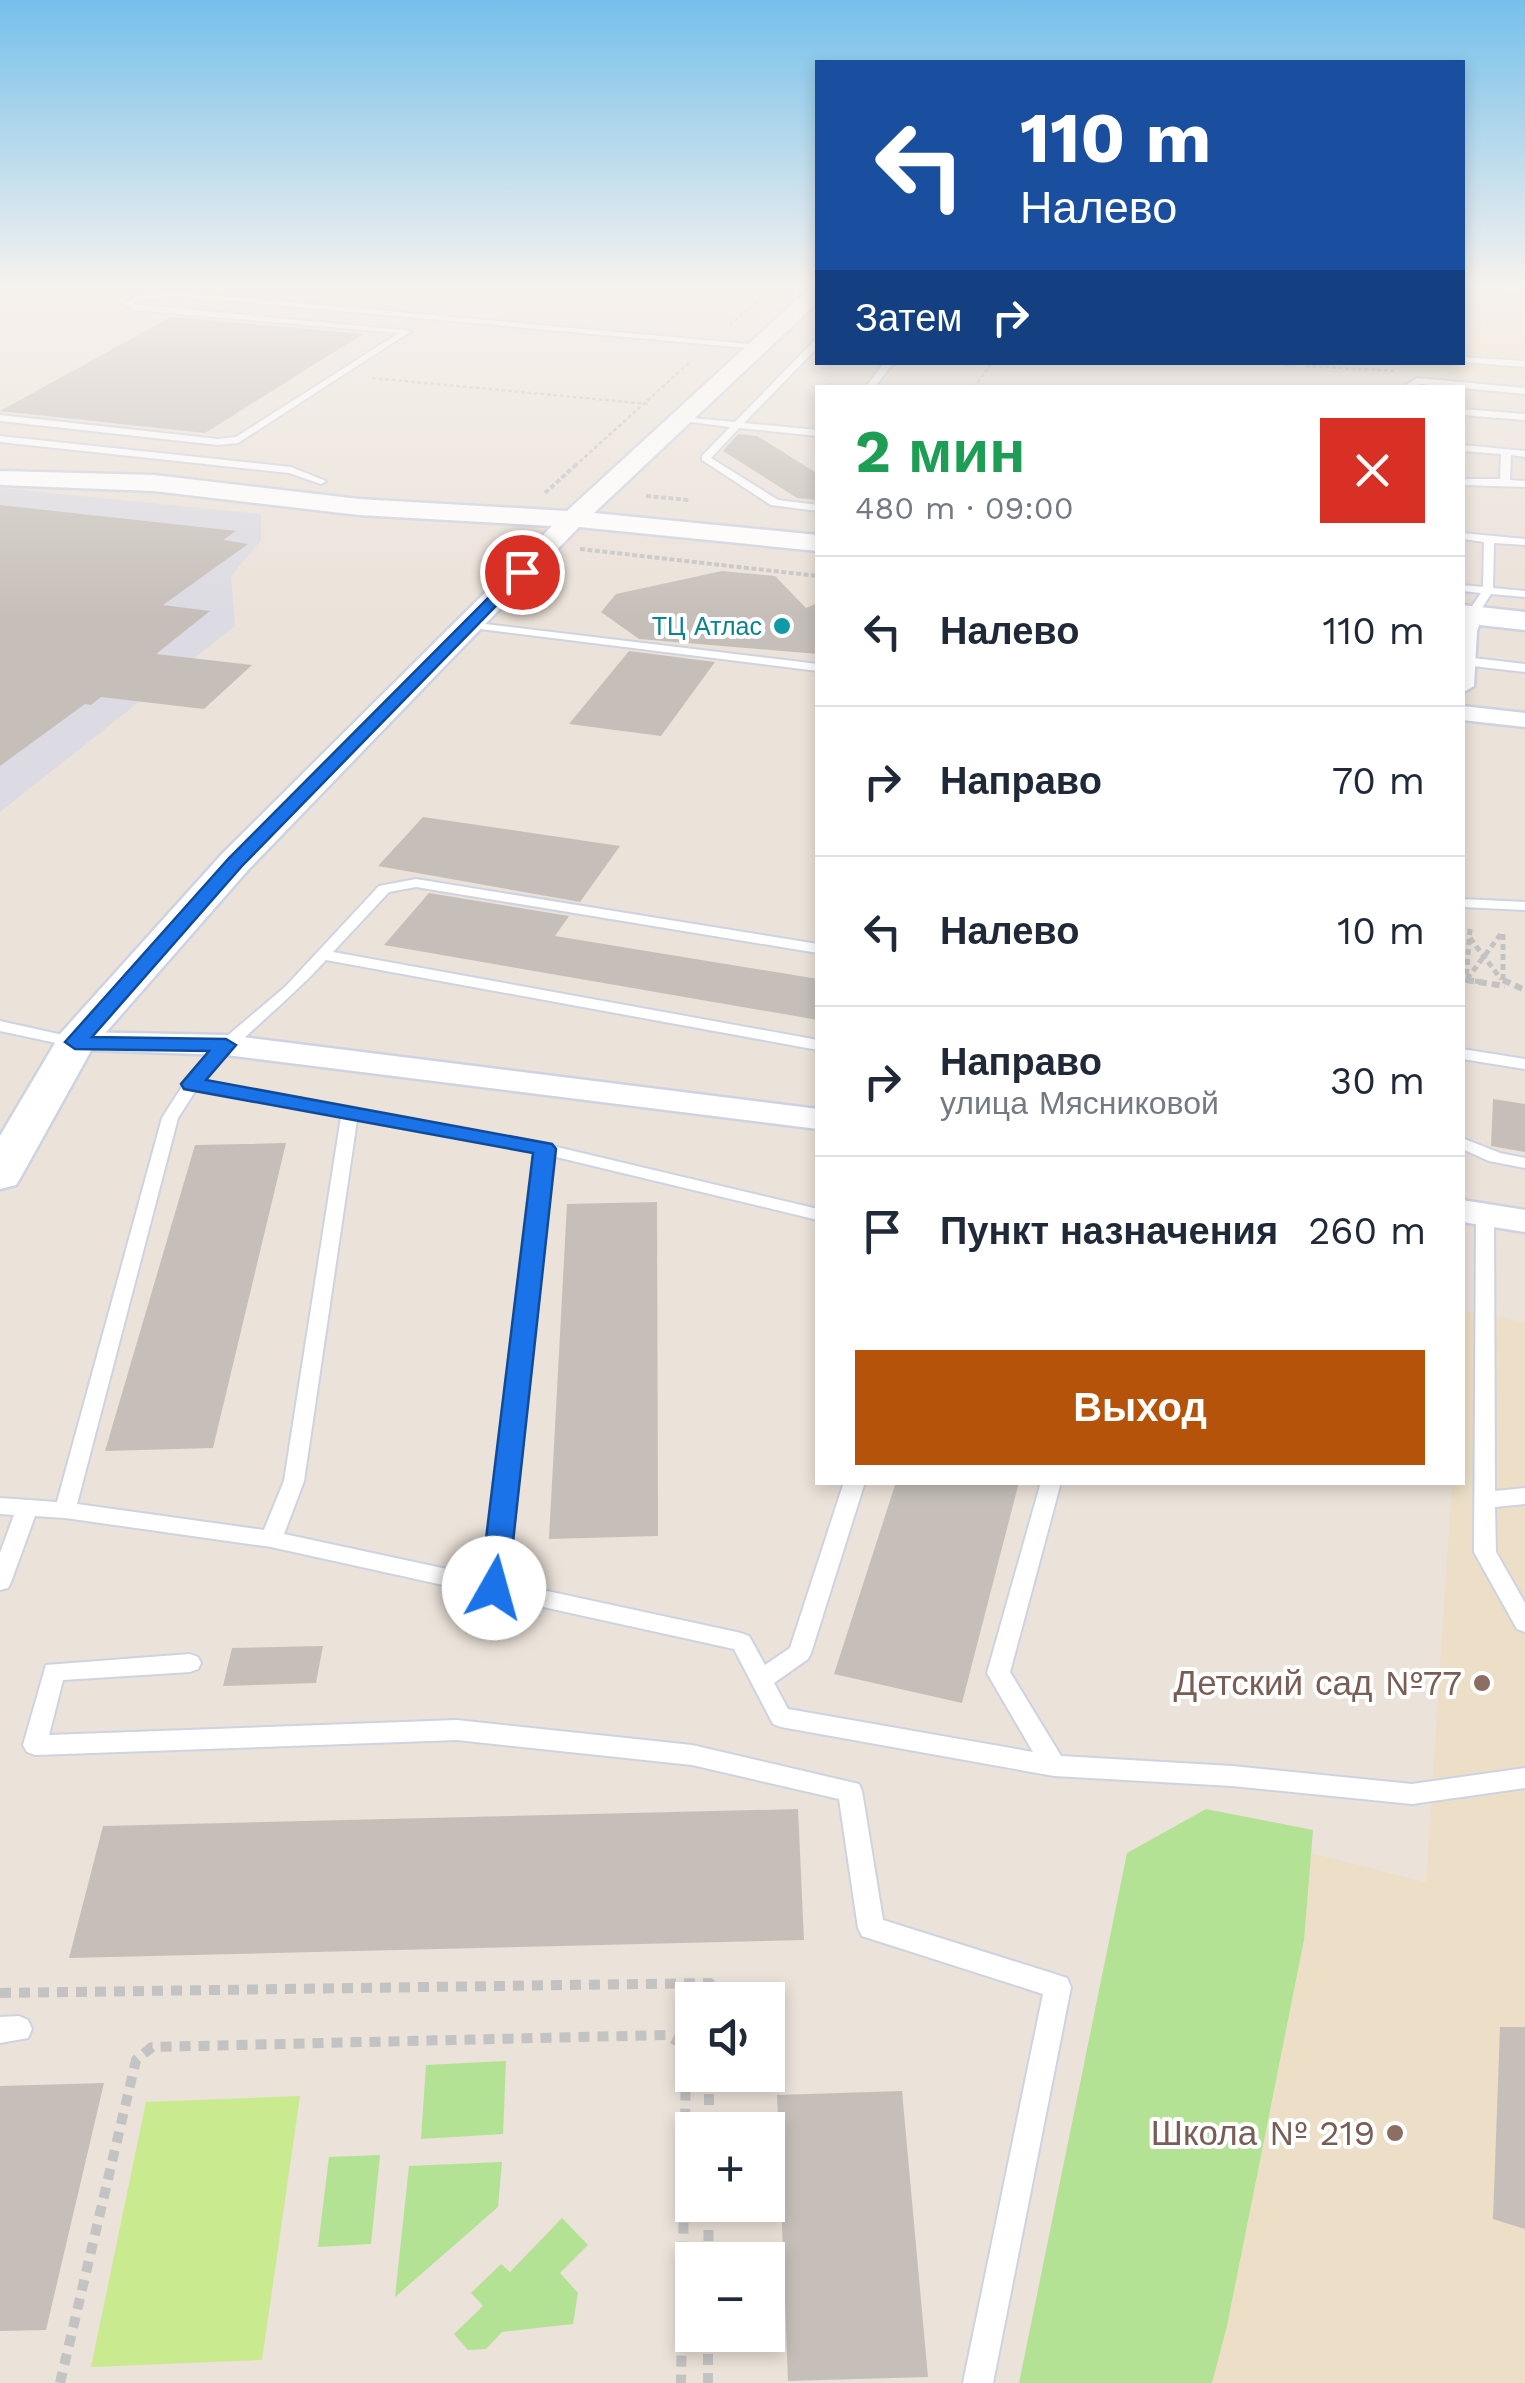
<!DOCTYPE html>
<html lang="ru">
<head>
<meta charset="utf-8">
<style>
	:root { --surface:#fff; --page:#f6f6f7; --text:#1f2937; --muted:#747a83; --line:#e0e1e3; --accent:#b45309 }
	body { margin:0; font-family:"Work Sans",sans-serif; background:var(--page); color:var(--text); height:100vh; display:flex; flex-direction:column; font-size:38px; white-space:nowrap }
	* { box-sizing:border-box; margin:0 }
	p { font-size:32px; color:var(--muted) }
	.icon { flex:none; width:55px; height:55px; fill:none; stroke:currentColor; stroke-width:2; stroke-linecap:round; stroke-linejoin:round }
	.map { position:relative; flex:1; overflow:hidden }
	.panel { position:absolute; left:815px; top:385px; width:650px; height:1100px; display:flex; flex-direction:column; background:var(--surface); border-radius:0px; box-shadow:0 5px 15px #0003 }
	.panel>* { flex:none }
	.hud { position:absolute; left:815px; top:60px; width:650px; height:305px; border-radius:0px; box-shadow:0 5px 15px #0003; background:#1a4fa0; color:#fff; overflow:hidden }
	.buttons { position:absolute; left:675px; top:1982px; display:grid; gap:20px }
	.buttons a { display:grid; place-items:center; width:110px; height:110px; border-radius:0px; background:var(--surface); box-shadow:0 5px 15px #0003; font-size:50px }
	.pin { position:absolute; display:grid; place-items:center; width:85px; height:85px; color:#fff; margin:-42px; border:5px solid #fff; border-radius:50%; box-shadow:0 2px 10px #0007 }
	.me { position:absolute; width:110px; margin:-55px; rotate:7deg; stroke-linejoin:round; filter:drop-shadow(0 0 8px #0008) }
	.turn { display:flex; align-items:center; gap:35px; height:210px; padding:0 40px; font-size:45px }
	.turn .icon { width:130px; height:130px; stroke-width:2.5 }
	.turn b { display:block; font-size:70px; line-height:85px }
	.then { display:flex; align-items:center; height:95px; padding:0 40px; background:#0003; gap:20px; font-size:38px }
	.round { display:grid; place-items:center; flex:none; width:105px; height:105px; border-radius:0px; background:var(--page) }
	.summary { display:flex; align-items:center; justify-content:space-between; height:170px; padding:0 40px }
	h1 { font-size:60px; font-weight:700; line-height:75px; color:#1e9e55 }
	.cta { display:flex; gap:20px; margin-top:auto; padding:20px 40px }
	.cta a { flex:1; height:115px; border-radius:0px; background:var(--accent); color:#fff; font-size:40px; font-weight:700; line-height:115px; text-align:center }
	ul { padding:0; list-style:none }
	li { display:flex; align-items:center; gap:30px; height:150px; padding:0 40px; border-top:2px solid var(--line) }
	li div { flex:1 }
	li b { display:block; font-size:38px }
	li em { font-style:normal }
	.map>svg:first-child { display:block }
	.industrial { fill:#dcdae2 }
	.education { fill:#eddfc7 }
	.green { fill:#b3e294 }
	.pitch { fill:#c9ea8f }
	.building { fill:#c6bfb9 }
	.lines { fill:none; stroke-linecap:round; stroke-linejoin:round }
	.service-casing { stroke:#ced3e1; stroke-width:4 }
	.minor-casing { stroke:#ced3e1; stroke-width:5 }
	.tertiary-casing { stroke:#ced3e1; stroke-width:5 }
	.path-far4 { stroke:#c3c3c3; stroke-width:2.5; stroke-dasharray:4 2.5; stroke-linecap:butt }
	.path-far3 { stroke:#c3c3c3; stroke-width:4; stroke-dasharray:5 2.5; stroke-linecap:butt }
	.path-far2 { stroke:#c3c3c3; stroke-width:5; stroke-dasharray:6 4; stroke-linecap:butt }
	.path-far1 { stroke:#c3c3c3; stroke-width:6; stroke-dasharray:8 5; stroke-linecap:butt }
	.path { stroke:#c3c3c3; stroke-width:10; stroke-dasharray:11 8; stroke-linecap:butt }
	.service { fill:#fff; fill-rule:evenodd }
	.minor { fill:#fff; fill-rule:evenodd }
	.tertiary { fill:#fff; fill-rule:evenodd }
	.route { fill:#1a73e8; stroke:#114b97; stroke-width:2.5 }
	.culture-dot { fill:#0f9aa8; stroke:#fff; stroke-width:4 }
	.education-dot { fill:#8d6e63; stroke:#fff; stroke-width:4 }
	.labels { text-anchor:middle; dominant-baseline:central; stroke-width:8; stroke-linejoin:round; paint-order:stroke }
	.far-culture-label { font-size:25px; fill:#0d838f; stroke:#fff; text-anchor:end }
	.near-education-label { font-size:35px; fill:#785e54; stroke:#fff; text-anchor:end }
</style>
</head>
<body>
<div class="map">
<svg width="1525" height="2383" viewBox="0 0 1525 2383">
	<rect width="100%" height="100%" fill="#ebe2d9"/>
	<path class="industrial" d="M0 488 261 514V540L231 576 235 626 0 812Z"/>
	<path class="education" d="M1463 288 1525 292V380L1399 369 1400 363 1462 362Z
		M1463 1311 1525 1322V2383H1212L1227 2326 1304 1940 1311 1853 1426 1882 1452 1483 1462 1482Z"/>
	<path class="green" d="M1206 1809 1313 1830 1304 1940 1227 2326 1212 2383H1019L1127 1853Z
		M506 2061 503 2134 421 2139 426 2065Z
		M380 2155 371 2244 318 2247 329 2157Z
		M502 2162 498 2207 395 2297 409 2166Z
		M562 2218 588 2245 560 2273 578 2293 573 2324 502 2332 486 2349 468 2350 454 2334 483 2306 471 2293 501 2264 510 2272Z"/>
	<path class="pitch" d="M300 2096 262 2360 91 2367 146 2102Z"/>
	<path class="building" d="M171 317 363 334 205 433 0 411Z
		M738 434 757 436 818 474V500L797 498 723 451Z
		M0 505 236 531 223 540 248 544 163 605 210 611 156 654 252 665 204 709 101 697 91 705 85 704 0 766Z
		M722 571 775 576 806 608 818 603V654L639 639 601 612 616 594Z
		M629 651 715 662 661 736 569 724Z
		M423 817 620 846 580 902 378 866Z
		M429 893 569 916 555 936 818 979V1020L384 945Z
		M1493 1099 1525 1104V1152L1491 1146Z
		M286 1143 213 1448 105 1451 195 1145Z
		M657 1202 658 1536 549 1539 567 1204Z
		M896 1482H1019L962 1703 834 1674Z
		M323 1646 316 1683 223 1686 232 1648Z
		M798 1809 804 1940 69 1958 103 1826Z
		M1500 2027H1525V2229L1493 2219Z
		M104 2083 46 2330 0 2331V2086Z
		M902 2091 928 2377 788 2381 777 2095Z"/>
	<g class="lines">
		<g class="service-casing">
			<path id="service" d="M1462 284 1525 288V292L1462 287Z
				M177 292 759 345 763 347 759 349 177 296 140 299 133 304 411 331 238 443 218 445 0 421V415L218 439 236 437 399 333 135 310 123 304 138 295Z
				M815 340H818V347L744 423 818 430V436L739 428 711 458 778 500 818 505V511L771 505 702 460V456L730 427 676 420 681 417 735 422Z
				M1462 357 1525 361V367L1462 362Z
				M885 362H894L874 388H865Z
				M1281 362H1291L1287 365Z
				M1417 378 1525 388V394L1419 384 1413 388H1402Z
				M1462 409 1525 414V420L1462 415Z
				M0 436 291 467 326 481 321 484 289 473 0 442Z
				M1462 445 1525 451V457L1511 455 1510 480 1525 481V487L1462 485V479H1500L1501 454 1462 451Z
				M1462 533 1525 539V545L1494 543 1493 588 1525 591V597L1491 594 1476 617H1468L1466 615 1481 593 1462 591V585L1483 587 1484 542 1462 539Z
				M468 622 818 664V671L464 627 462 625Z
				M1464 657 1525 664V672L1464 665Z
				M416 879 818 944V953L416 887 389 892 333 952 818 1040V1050L326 960C287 1003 240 1037 202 1081L544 1144 818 1209V1220L552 1156 506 1582 741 1633 749 1636 765 1665 790 1648 844 1482H865L811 1653 808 1659 774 1683 788 1709 1033 1752 987 1673 1041 1482H1061L1010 1672 1061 1756 1232 1766 1412 1784 1525 1768V1788L1412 1804 1232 1786 1054 1776 781 1727 773 1724 734 1649 271 1547 65 1518 35 1516 11 1582 8 1588 0 1590V1553L14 1515 0 1514V1498L57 1502 162 1118 190 1074 220 1042 285 987 379 886ZM196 1090 341 1117 284 1481 264 1530 77 1504 178 1118ZM357 1120 535 1152 484 1577 284 1534 304 1481Z
				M1462 899 1525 902V910L1462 907Z
				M0 1021 81 1039 83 1042 75 1047 0 1031Z
				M1462 1049 1525 1059V1069L1462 1059Z
				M1462 1138 1500 1153 1525 1158V1168L1489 1161 1462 1149Z
				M1485 1208 1494 1214 1495 1491 1525 1488V1504L1495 1507 1496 1552 1525 1603V1632L1517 1629 1474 1552 1476 1214Z
				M190 1654 198 1657 201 1663 198 1669 190 1672 63 1680 49 1735 457 1720 692 1745 859 1784 862 1791 883 1920 1058 1975 1067 1978 1071 1987 993 2383H963L1043 1994 862 1936 858 1928 839 1799 692 1765 457 1740 35 1755 27 1752 23 1745 46 1665Z
				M19 2016 28 2020 32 2029 28 2038 0 2043V2017Z"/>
		</g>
		<g class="minor-casing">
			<path id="minor" d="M1472 608 1483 615 1477 631 1474 686 1462 693V613Z
				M1462 706 1525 713V727L1462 720Z
				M75 1032 226 1035 818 1109V1129L226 1055 64 1049 59 1042 64 1035Z
				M1462 1200 1525 1210V1232L1462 1222Z"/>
		</g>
		<g class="tertiary-casing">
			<path id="tertiary" d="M818 285V302L594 513 818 535V551L579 527 248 870 93 1047 22 1175 16 1185 0 1189V1136L61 1033 222 854 552 526 359 515 154 491 0 485V471L154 475 359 499 567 511 811 287Z
				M1462 605 1525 612V630L1462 623Z"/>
		</g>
		<path class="path-far4" d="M730 325 776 284
			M1306 366 1396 371
			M372 378 648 404
			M974 388 992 362
			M575 466 691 361"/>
		<path class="path-far3" d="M545 493 578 463
			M646 496 689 500
			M580 549 818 576"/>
		<path class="path-far2" d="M1470 929 1466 980 1482 982
			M1503 934V982
			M1470 938 1501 979
			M1467 979 1501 934"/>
		<path class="path-far1" d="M1466 980 1505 986
			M1503 980 1525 990"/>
		<path class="path" d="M0 1993 710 1983V2000
			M709 2075V2130
			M708 2260 709 2205
			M708 2335V2383
			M60 2383 136 2060 152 2047 666 2035 681 2043 686 2060 681 2383"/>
		<use href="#service" class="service"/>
		<use href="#minor" class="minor"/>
		<use href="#tertiary" class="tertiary"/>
	</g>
	<linearGradient id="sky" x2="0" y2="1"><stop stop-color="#75c0eb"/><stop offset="0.46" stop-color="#f6f2ee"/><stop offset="1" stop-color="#f6f2ee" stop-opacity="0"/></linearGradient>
	<rect width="1525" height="617" fill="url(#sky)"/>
	<path class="route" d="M517 569 529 572 242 866 92 1037 226 1039 236 1045 206 1080 552 1144 556 1149 508 1588 504 1596 494 1599 484 1596 480 1588 533 1153 184 1089 181 1084 209 1051 75 1049 65 1042 229 858Z"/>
	<circle class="culture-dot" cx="782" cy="626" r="10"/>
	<g class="education-dot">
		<circle cx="1482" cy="1683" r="10"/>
		<circle cx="1395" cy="2133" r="10"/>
	</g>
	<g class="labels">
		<g class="far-culture-label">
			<text x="762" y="626">ТЦ Атлас</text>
		</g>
		<g class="near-education-label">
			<text x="1462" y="1683">Детский сад №77</text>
			<text x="1375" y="2133">Школа № 219</text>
		</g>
	</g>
</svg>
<div class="buttons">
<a><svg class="icon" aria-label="sound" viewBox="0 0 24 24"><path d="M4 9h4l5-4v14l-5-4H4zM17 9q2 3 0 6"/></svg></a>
<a>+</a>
<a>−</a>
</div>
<div class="pin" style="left:522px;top:572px;background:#d93025"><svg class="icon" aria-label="arrive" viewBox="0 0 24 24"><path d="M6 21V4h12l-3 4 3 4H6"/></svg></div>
<svg class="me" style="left:494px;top:1588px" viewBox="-20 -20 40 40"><circle r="19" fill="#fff"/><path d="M0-13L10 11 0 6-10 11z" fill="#1a73e8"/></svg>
<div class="hud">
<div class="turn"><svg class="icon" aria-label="left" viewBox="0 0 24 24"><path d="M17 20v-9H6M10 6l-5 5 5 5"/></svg><div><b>110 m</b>Налево</div></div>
<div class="then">Затем<svg class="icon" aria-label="right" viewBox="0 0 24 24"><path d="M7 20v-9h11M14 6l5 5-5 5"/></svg></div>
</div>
<section class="panel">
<div class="summary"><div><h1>2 мин</h1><p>480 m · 09:00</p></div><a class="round" style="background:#d93025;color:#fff"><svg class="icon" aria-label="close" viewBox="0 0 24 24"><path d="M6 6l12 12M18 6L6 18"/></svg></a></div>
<ul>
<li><svg class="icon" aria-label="left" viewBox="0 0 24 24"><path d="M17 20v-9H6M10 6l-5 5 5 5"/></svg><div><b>Налево</b></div><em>110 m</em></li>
<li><svg class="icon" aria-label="right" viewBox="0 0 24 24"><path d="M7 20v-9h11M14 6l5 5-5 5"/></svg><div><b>Направо</b></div><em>70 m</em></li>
<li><svg class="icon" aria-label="left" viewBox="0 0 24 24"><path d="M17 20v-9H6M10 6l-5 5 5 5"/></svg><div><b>Налево</b></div><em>10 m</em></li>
<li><svg class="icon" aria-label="right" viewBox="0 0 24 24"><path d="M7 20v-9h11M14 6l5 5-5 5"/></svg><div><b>Направо</b><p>улица Мясниковой</p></div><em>30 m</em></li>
<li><svg class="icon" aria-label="arrive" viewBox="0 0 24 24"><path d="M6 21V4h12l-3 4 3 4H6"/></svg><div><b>Пункт назначения</b></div><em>260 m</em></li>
</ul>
<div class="cta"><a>Выход</a></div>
</section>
</div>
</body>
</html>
